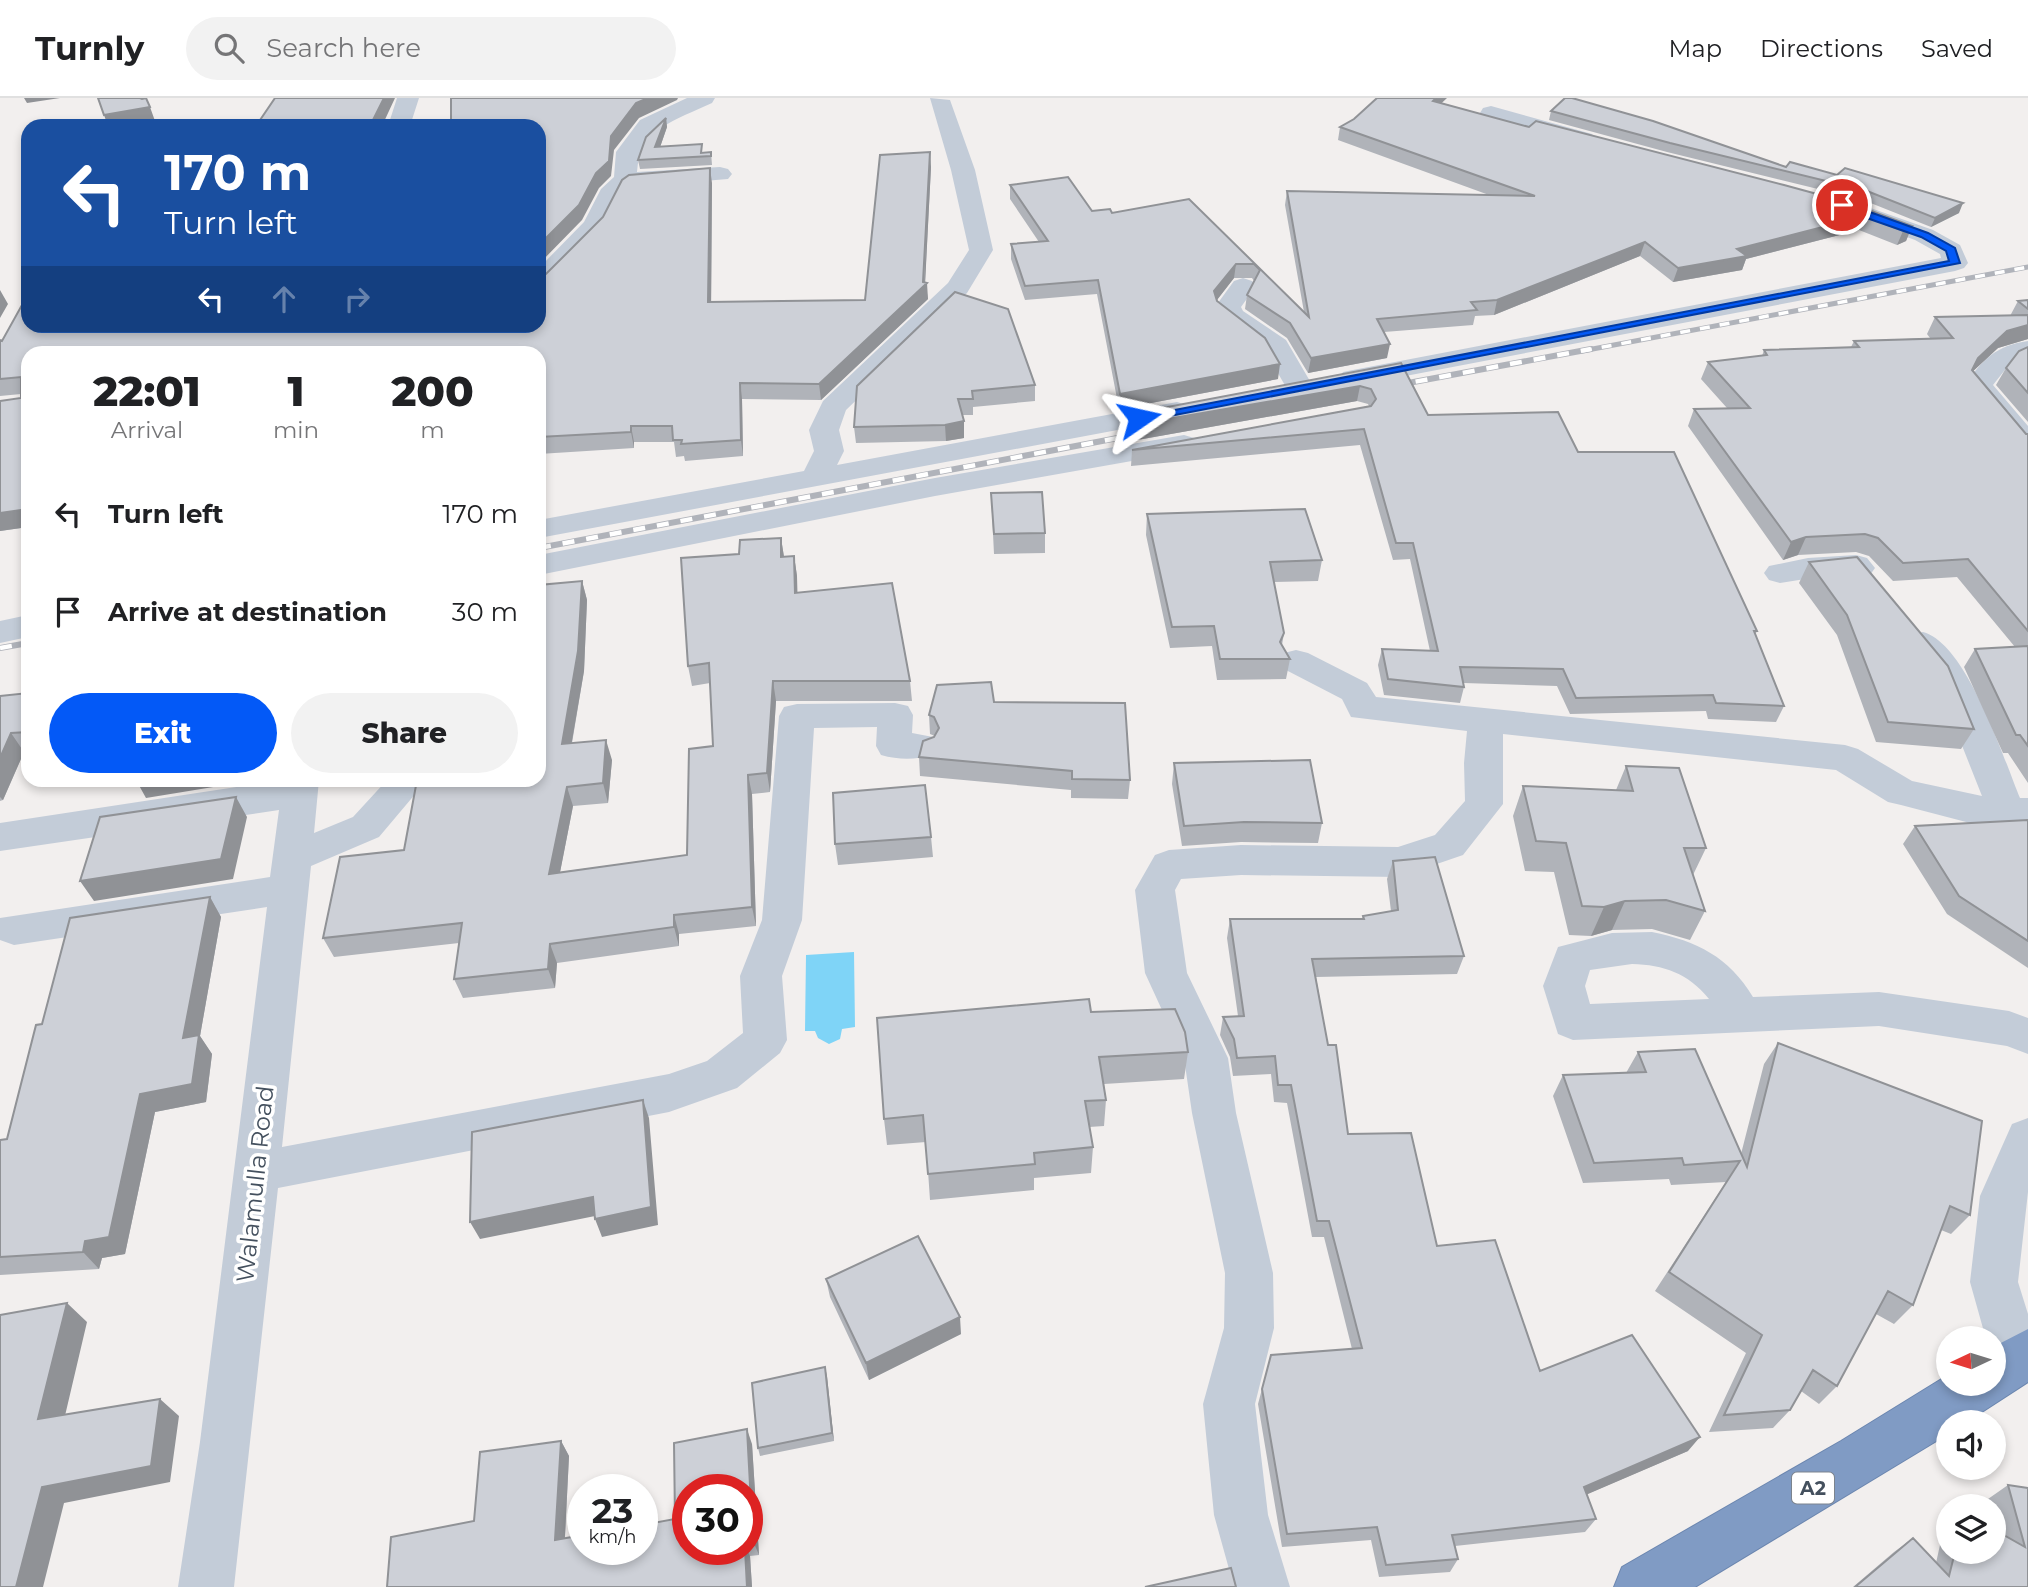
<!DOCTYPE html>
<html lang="en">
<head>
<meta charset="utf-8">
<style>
	:root { --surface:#fff; --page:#f2f2f2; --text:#202124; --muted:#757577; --line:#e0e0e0; --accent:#0359f7 }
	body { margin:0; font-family:Montserrat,sans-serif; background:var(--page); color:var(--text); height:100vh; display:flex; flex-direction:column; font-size:26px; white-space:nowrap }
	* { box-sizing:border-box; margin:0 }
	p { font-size:23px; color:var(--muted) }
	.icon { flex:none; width:38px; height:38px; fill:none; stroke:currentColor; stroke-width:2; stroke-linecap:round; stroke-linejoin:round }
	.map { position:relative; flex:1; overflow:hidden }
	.details { position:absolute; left:21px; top:248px; width:525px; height:441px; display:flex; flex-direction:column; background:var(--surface); border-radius:21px; box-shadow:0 4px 10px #0003 }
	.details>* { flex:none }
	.hud { position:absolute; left:21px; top:21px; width:525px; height:214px; border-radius:21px; box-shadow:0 4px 10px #0003; background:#1a4fa0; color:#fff; overflow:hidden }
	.needle { width:46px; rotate:266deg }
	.tools { position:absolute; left:1936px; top:1228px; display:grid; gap:14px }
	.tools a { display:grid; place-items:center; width:70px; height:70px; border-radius:50%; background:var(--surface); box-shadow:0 4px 10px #0003; font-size:35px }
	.speed { position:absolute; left:567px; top:1376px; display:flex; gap:14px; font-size:35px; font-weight:700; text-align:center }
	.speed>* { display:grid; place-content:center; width:91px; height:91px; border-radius:50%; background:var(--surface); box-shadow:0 4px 10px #0003; line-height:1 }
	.speed small { font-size:18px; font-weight:400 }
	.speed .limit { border:10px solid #d22; background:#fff; color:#111 }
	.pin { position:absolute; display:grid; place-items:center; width:60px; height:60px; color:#fff; margin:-30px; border:4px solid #fff; border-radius:50%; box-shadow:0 2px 7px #0007 }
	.me { position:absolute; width:77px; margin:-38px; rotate:79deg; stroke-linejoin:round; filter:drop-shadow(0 0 5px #0008) }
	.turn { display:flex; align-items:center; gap:24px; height:147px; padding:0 28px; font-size:32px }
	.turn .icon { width:91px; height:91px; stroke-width:2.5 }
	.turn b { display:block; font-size:49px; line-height:60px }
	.lanes { display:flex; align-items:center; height:66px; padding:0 28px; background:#0003; justify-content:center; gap:35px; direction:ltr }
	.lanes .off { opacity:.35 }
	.eta { display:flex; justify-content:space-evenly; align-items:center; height:119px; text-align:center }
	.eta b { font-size:42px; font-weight:800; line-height:49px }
	.primary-button { display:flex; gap:14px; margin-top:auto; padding:14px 28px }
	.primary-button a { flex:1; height:80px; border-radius:42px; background:var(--accent); color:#fff; font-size:28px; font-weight:800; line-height:80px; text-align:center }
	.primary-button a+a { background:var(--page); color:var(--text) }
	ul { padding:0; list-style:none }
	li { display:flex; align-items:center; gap:21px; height:98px; padding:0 28px }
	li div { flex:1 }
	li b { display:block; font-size:26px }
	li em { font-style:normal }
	header { display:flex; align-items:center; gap:42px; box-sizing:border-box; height:98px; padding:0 35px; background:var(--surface); border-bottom:2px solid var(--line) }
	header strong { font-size:33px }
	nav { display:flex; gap:38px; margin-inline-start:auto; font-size:24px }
	.search { width:490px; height:63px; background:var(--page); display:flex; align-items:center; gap:18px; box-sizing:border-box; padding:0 24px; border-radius:38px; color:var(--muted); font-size:26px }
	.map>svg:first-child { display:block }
	.water { fill:#7fd4f7 }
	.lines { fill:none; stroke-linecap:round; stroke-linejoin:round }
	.highway-casing { stroke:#6b86af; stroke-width:2 }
	.minor { fill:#c3ccd8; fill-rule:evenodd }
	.highway { fill:#809bc4; fill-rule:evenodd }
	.rail-far1-casing { stroke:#b0b3ba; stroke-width:5 }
	.rail-casing { stroke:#b0b3ba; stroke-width:6 }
	.rail-far1 { stroke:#fff; stroke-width:3.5; stroke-dasharray:10; stroke-linecap:butt }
	.rail { stroke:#fff; stroke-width:4.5; stroke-dasharray:12; stroke-linecap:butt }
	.wall { fill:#b0b3b9; fill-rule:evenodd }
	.shaded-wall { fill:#909296 }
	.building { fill:#cdd0d7; stroke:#909296; stroke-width:2 }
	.route { fill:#0359f7; stroke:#023aa1; stroke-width:2 }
	.labels { text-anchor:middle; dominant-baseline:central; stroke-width:7; stroke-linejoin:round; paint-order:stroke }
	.shield { fill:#fff; stroke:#7c848e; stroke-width:2 }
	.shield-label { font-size:19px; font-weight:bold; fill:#44505e }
	.near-street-label { font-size:24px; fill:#44505e; stroke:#fff }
</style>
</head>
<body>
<header>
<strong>Turnly</strong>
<div class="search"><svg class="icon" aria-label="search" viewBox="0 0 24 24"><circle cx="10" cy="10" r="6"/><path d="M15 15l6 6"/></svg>Search here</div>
<nav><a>Map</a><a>Directions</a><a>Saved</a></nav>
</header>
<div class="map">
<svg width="2028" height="1489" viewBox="0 0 2028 1489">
	<rect width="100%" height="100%" fill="#f2efee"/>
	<path class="water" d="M854 854 855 929 842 931 840 941 829 946 818 940 815 933H805L806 857Z"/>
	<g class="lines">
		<g class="highway-casing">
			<path id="highway" d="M2028 1231V1284L1965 1325H1948V1336L1695 1489H1614L1622 1469 1841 1343 1948 1277V1286H1993V1249Z"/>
		</g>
		<path class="minor" d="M397 0H419L410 28H388Z
			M687 0H715L712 5C676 22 640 30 637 74L720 69 728 71 732 76 728 81 631 89 623 95 604 132 548 190 539 193V170L584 124 601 91 614 79 616 54 640 22Z
			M930 0 950 2 975 72 993 152 967 195 846 312 839 332 844 353 837 367 1177 304 1187 307 1191 313 1187 319 539 440V422L804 373 814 353 809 332 823 303 948 185 969 152 951 72Z
			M1491 8 1592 36 1595 41 1584 48 1483 20 1480 15 1483 10Z
			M1862 107 1933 132 1960 147 1968 165 1964 170 1955 173 1353 288 1343 286 1339 280 1343 274 1353 272 1941 160 1940 156 1915 142 1853 119 1850 114 1853 109Z
			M1243 180 1252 183 1256 188 1241 209 1243 213 1286 242 1314 290 1310 296 1300 298 1290 296 1265 253 1218 217 1215 209 1234 183Z
			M342 228H368L363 256H335Z
			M2028 243V259L2008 268 1993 287 2028 328V355L2018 352 1965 288C1981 262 1997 247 2028 243Z
			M1184 337 1194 340 1199 346 1194 352 935 398 539 477V457L935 380Z
			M1856 457 1867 460 1875 470 1870 477 1859 480 1848 477 1818 479 1780 485 1769 482 1764 475 1769 468 1808 460Z
			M28 517V539L0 545V523Z
			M1923 534C1967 546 2003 659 2020 700H2028V728L1970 725 1901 707 1888 704 1836 672 1503 636V706L1463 757 1399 779 1241 777 1181 781 1175 792 1187 875 1228 960 1236 1015 1273 1175 1274 1230 1255 1306 1268 1417 1290 1489H1234L1214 1417 1203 1306 1224 1230 1225 1175 1192 1015 1184 960 1145 875 1135 792 1155 757 1169 752 1241 747 1398 749 1435 737 1465 703 1464 665 1467 633 1351 619 1342 601 1284 571 1279 563 1284 555 1296 552 1308 555 1367 585 1376 599 1845 647 1858 651 1912 683 1982 698 1938 587 1906 545 1911 537Z
			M895 605 908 608 913 617 912 635 933 639 938 648 933 657C915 662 899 662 881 657L876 648 877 629 814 630 802 822 782 878 787 942 780 955 737 990 669 1014 278 1090 234 1489H178L200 1344 267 809 14 847 0 842V820L270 779 279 712 0 753V725L282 682H319L314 735 353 719 387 682H427L379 739 311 768 282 1049 669 976 707 963 743 935 740 878 762 822 779 618 784 609 797 606Z
			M1652 834C1697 843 1729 859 1753 899L1879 894 2009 913 2028 920V956L2007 948 1879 928 1573 942 1558 936 1543 888 1558 849 1612 835ZM1632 866C1664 867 1688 875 1709 901L1590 906 1585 888 1590 872Z
			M2028 1020V1094L2018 1184 2028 1216V1283L2017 1287 1999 1280 1993 1266V1241H1986L1970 1184 1980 1098 2012 1026Z"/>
		<use href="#highway" class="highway"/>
		<g class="rail-far1-casing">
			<path id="rail-far1" d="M1582 253 2028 169"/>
		</g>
		<g class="rail-casing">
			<path id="rail" d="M1392 288 1591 251
				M539 450 1144 335
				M0 550 28 545"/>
		</g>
		<use href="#rail-far1" class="rail-far1"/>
		<use href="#rail" class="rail"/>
	</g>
	<path class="wall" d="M1442 5 1529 29 1912 128 1906 143 1897 147 1859 132 1746 161 1742 172 1673 184 1640 158 1494 217 1475 218 1473 227 1384 234 1387 260 1308 275 1287 240 1245 211 1247 197 1254 183 1252 180H1234L1217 202 1278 281 1119 311 1097 196 1025 202 1011 161V146L1039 144 1010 101V87L1092 113 1112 115 1189 101 1304 214 1285 107 1287 93 1489 97 1338 42 1340 29Z
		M1551 13 1786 69 1959 115 1931 129 1863 102 1667 54 1549 22Z
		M666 20 667 29 660 49 703 55 711 54 712 67 640 71 638 62Z
		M931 69 925 184 928 201 821 302 742 301 743 358 685 363 684 358 676 359 674 344H634V350L539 356V256H28V429L0 433V303L21 300V296L0 298V242L2 243 22 207 28 228H99V232L342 228H341L348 230 539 228 546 176 712 85 711 204 865 202Z
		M2028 202V241L1998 250 1973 273 2026 336H2028V685L2008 655H2003L1964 569 1975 551 2015 549 1957 479 1893 483 1869 458 1856 454 1798 457 1783 462 1688 328 1694 311 1727 310 1701 281 1708 264 1762 258 1764 252 1851 249 1854 243 1930 240 1927 236 1935 219 2010 218 2018 203Z
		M2028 249V324L1996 287 2006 270Z
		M1401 265 1428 317 1578 354 1757 533 1755 537 1784 608 1776 624 1708 621 1706 613 1570 616 1557 588 1464 585V589L1460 605 1384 597 1378 567 1382 551 1430 553 1410 461 1393 462 1360 347 1131 368 1132 352 1369 308 1368 306 1357 303 1126 344 1124 332 1125 317Z
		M1035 287V303L973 309V317H962L964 323V340L946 343 856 345 854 329 857 288Z
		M991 395 1045 435V455L994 456Z
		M1147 416 1322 462 1318 483 1274 484 1284 535 1282 547 1290 561 1286 581 1217 582 1212 548 1170 550 1146 437Z
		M781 440 784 459 794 458 797 478V495L910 583 912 603H776L770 694 752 696 756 828 679 836V848L557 865 555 890 463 900 454 881 459 845 334 859 323 840 404 752 582 483 587 502 584 573 572 645 612 662 608 705 573 708 560 774 687 757 713 648 710 585 692 588 688 568 739 456Z
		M1809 464 1974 631 1961 651 1876 644 1837 537 1799 485Z
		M28 595V654H24L3 702 0 703V598Z
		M994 604 1130 682 1128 701 1071 700V692L920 678 919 659 935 638 930 636 929 617Z
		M1174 665 1322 725 1318 745 1241 744 1182 748 1172 686Z
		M1626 668 1706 750 1693 777 1705 813 1690 842 1652 831 1612 832 1591 838 1569 837 1554 774 1525 773 1513 718 1523 688 1616 692Z
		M2028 722V870L1947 816 1903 746 1915 728Z
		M931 739 933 759 838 767 835 746Z
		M1393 763 1464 858 1457 876 1316 879 1328 947 1348 1036 1437 1148 1540 1273 1688 1353 1587 1396 1596 1421 1585 1434 1455 1448 1458 1461 1450 1474 1379 1479 1371 1442 1282 1449 1258 1306 1271 1257 1352 1251 1324 1139H1312L1287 1005 1274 1004 1271 976 1233 978 1230 959 1220 937 1223 919 1238 918 1227 840 1230 821H1362L1363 818 1391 813 1387 781Z
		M210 799 221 819 200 938 212 956 206 1004 155 1014 125 1156 102 1160 99 1171 0 1177V1042L7 1041 42 926Z
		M1091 914 1188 954 1184 981 1104 986 1106 1002 1104 1028 1089 1029 1093 1049 1091 1075 1034 1080V1092L930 1102 926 1044 887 1047 884 1021Z
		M1778 945 1970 1117 1951 1136 1941 1132 1913 1207 1894 1226 1876 1216 1837 1288 1819 1306 1801 1293 1790 1312 1773 1330 1709 1334 1746 1255 1655 1193 1726 1084 1671 1087 1669 1081 1583 1085 1553 998 1563 977 1626 975 1638 954 1741 1056 1764 966Z
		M826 1181 961 1236 869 1282 830 1199Z
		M825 1269 834 1343 760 1358 758 1350Z
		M561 1343 569 1358 565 1440 675 1421 752 1346 759 1457 750 1458 752 1489H387L474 1423ZM747 1391V1451H688Z
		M2008 1387 2028 1390V1489H1853L1894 1454 1913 1440 1936 1465 1944 1429 1948 1426V1454H1993L1997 1433 1993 1419V1409H1990L1988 1401Z"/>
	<path class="shaded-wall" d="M24 0H60L27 5Z
		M384 0H395L382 28H370Z
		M648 0H678L677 2 639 20 614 52 611 78 599 90 582 122 539 166V147L611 38 636 5Z
		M1436 0H1447L1430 16 1433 3Z
		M150 9 155 23 128 28H108L104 17Z
		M666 20 667 29 657 58 655 49Z
		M930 54 931 69 925 187 927 185 928 201 821 302 819 286 924 188Z
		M710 70 712 85 711 220 708 204Z
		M1963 105 1959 115 1931 129 1935 120Z
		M1865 118 1859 132 1746 161 1742 172 1673 184 1678 170 1737 151Z
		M1912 128 1906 143 1897 147 1903 133Z
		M1645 144 1640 158 1494 217 1497 202Z
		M1236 166 1234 180 1213 207 1214 193Z
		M0 192 8 206 0 220Z
		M2028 227V241L1998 250 1969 277 1978 260 2007 233Z
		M90 228H99L98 249 90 233Z
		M1390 246 1387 260 1308 275 1311 260Z
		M1280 266 1278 281 1119 311 1120 296Z
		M740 285 742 301 743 358 741 342Z
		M1360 288 1357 303 1126 344 1127 328Z
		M964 323V340L946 343 945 327Z
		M631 328 634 344V350L631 334Z
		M28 411V429L0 433V415Z
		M1806 439 1798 457 1783 462 1791 444Z
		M781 440 784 459H781Z
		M794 458 797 478 798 515 795 495Z
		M582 483 587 502 584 573 568 666 562 646Z
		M773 583 776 603 770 694 767 675Z
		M11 635 24 654 3 702 0 699V660Z
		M606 642 612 662 608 705 603 685Z
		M748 677 752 696 756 828 752 809Z
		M136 682H256L146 700Z
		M567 689 573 708 556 795 549 776Z
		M236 699 247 719 233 781 94 803 80 783Z
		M210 799 221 819 200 938 212 956 206 1004 155 1014 125 1156 102 1160 99 1171 83 1154 85 1143 140 996 183 940Z
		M1625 803 1612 832 1591 838 1604 809Z
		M674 817 679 836V848L674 829Z
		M550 846 557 865 555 890 548 871Z
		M643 1002 649 1020 658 1127 602 1139 595 1121Z
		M593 1099 600 1117 480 1141 470 1124Z
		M67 1205 87 1224 60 1339 38 1321Z
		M960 1219 961 1236 869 1282 866 1265Z
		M825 1269 827 1278 834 1343 832 1335Z
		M160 1301 179 1318 170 1384 64 1405 43 1489H16L42 1389Z
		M747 1331 752 1346 759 1457 753 1443Z
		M1700 1339 1688 1353 1574 1402 1584 1389Z
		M561 1343 569 1358 564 1456 555 1442Z
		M745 1451H747L750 1458 752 1489H747Z"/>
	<path class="building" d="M98 0H140L142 1 146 0 150 9 104 17Z
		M275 0H384L370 28H256Z
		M451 0H648L636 5 611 38 609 63 596 75 579 107 539 147V28H451Z
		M1377 0H1436L1433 3 1529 29 1536 23 1784 87 1850 105 1912 128 1903 133 1865 118 1737 151 1747 158 1678 170 1645 144 1497 202 1471 204 1477 212 1377 221 1390 246 1311 260 1290 225 1247 197 1260 172 1254 166H1236L1214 193 1217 203 1265 240 1280 266 1120 296 1098 182 1025 188 1011 146 1048 143 1010 87 1068 79 1092 113 1110 111 1112 115 1189 101 1309 219 1287 93 1535 98 1340 29 1354 21Z
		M1565 0H1572L1653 23 1786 69 1790 64 1837 77 1845 70 1963 105 1935 120 1867 93 1670 45 1551 13Z
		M666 20 655 49 702 46 701 55 711 54V58L638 62 646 39Z
		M930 54 923 184 927 185 819 286 740 285 741 342 681 346 682 342H673L672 328H631V334L539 339V256H28V411L0 415V303L21 300V279L0 281V242L2 243 22 207 23 189H28V228H90V233L171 228H338L348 230 367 228H539V179L546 176 603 119 622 82 629 77 710 70 708 204 865 202 880 57Z
		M955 194 1008 211 1035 287 972 293 973 301H958L964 323 945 327 854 329 857 288Z
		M2028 202V211L2018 203Z
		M2028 217V227L2007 233 1978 260 1972 272 2026 336H2028V533L1968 461 1903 465 1878 440 1865 436 1806 439 1791 444 1694 311 1750 310 1708 264 1767 257 1764 252 1859 249 1854 243 1953 240 1935 219Z
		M2028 249V295L2006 270 2019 253Z
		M1401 265 1428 317 1558 314 1578 354H1674L1757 533H1754L1784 608 1716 605 1713 597 1576 600 1563 571 1460 569 1464 589 1388 581 1382 551 1438 553 1413 445H1396L1364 331 1132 352 1371 308 1376 301 1371 291 1360 288 1127 328 1125 317Z
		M1042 394 1045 435 994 436 991 395Z
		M1305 411 1322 462 1270 464 1284 535 1280 544 1290 561H1220L1214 528 1172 529 1147 416Z
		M781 440V459L794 458 795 495 892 485 910 583H773L767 675 748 677 752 809 674 817V829L550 846 548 871 454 881 462 825 323 840 340 759 404 752 417 682H539V487L582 483 578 553 562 646 606 642 603 685 567 689 549 776 687 757 689 651 713 648 709 565 688 568 681 460 739 456 740 442Z
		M1857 459 1948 568 1974 631 1888 624 1847 517 1809 464Z
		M2028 548V648L2020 637H2016L1975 551Z
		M991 584 994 604 1125 605 1130 682 1072 681V673L919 659 923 643 934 639 939 630 934 619 929 617 937 587Z
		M28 595V634L11 635 0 660V598Z
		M1310 662 1322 725 1244 724 1184 728 1174 665Z
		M1626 668 1679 670 1706 750H1684L1705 813 1666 802 1625 803 1604 809 1582 808 1566 745 1536 743 1523 688 1633 693Z
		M925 687 931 739 835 746 833 695Z
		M236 699 221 761 80 783 100 719Z
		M2028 722V843L1959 798 1915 728Z
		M1435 759 1464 858 1312 861 1328 947H1336L1348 1036 1411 1035 1437 1148 1495 1142 1540 1273 1632 1237 1700 1339 1584 1389 1596 1421 1452 1437 1458 1461 1386 1467 1377 1429 1287 1436 1262 1291 1271 1257 1362 1250 1329 1123H1317L1291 987H1278L1275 958 1237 960 1234 941 1223 919 1244 918 1230 821H1364L1363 818 1398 812 1393 763Z
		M210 799 183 940 199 937 192 986 140 996 109 1139 85 1143 83 1154 0 1159V1042L7 1041 36 927 42 926 70 820Z
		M1089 901 1091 914 1175 911 1185 934 1188 954 1099 959 1106 1002 1085 1003 1093 1049 1034 1055 1035 1066 928 1076 923 1017 884 1021 877 920Z
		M1778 945 1982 1023 1970 1117 1950 1108 1913 1207 1888 1193 1837 1288 1813 1272 1790 1312 1724 1317 1762 1237 1669 1174 1740 1063 1684 1067 1682 1060 1594 1065 1563 977 1646 974 1638 954 1695 951 1747 1069Z
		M643 1002 651 1109 595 1121 593 1099 470 1124 472 1034Z
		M918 1138 960 1219 866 1265 826 1181Z
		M67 1205 38 1321 160 1301 151 1368 42 1389 16 1489H0V1217Z
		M825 1269 832 1335 758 1350 752 1285Z
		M747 1331 753 1443 747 1444V1391H688V1451H745L747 1489H387L391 1439 474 1423 480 1354 561 1343 555 1442 583 1437V1451H642V1427L675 1421 674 1345Z
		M2008 1387 2028 1390V1489H1855L1913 1440 1949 1478 1955 1454H1993V1431L2025 1449Z
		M1231 1470 1236 1489H1145Z"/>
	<path class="route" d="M1842 104 1928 135 1955 150 1960 165 1139 324 1133 320 1949 163 1946 153 1921 139 1838 110Z"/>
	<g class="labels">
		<rect class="shield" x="1792" y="1374.5" width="42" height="31" rx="5"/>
		<g class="shield-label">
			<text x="1813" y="1390">A2</text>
		</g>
		<g class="near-street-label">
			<text transform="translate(255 1086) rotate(-84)">Walamulla Road</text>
		</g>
	</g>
</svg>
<div class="tools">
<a><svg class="needle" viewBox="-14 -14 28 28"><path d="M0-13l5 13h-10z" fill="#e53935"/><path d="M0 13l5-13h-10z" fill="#757577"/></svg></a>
<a><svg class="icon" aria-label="sound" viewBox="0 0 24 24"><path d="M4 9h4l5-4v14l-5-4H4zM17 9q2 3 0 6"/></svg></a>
<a><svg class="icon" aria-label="layers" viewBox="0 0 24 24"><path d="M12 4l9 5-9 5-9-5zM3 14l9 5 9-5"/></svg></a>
</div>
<div class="speed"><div>23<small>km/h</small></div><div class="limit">30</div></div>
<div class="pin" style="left:1842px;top:107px;background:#d93025"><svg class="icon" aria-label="arrive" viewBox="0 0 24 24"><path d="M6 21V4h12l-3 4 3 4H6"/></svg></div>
<svg class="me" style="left:1139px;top:320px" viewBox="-20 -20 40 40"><path d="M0-17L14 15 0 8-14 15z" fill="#0359f7" stroke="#fff" stroke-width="4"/></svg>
<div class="hud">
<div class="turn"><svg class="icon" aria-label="left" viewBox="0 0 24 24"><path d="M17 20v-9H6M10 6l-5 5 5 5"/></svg><div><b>170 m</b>Turn left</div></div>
<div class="lanes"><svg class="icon" aria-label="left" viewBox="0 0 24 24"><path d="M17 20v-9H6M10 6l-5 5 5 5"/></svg><svg class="icon off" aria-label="ahead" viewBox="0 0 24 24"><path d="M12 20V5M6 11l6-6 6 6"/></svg><svg class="icon off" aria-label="right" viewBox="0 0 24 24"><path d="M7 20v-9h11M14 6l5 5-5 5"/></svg></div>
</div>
<section class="details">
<div class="eta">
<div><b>22:01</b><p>Arrival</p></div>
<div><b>1</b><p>min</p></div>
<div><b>200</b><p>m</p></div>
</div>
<ul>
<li><svg class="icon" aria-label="left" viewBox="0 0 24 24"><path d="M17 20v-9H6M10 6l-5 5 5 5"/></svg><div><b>Turn left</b></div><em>170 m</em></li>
<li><svg class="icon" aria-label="arrive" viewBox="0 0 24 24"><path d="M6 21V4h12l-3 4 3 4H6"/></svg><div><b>Arrive at destination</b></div><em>30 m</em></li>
</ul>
<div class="primary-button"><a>Exit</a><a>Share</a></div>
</section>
</div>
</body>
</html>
